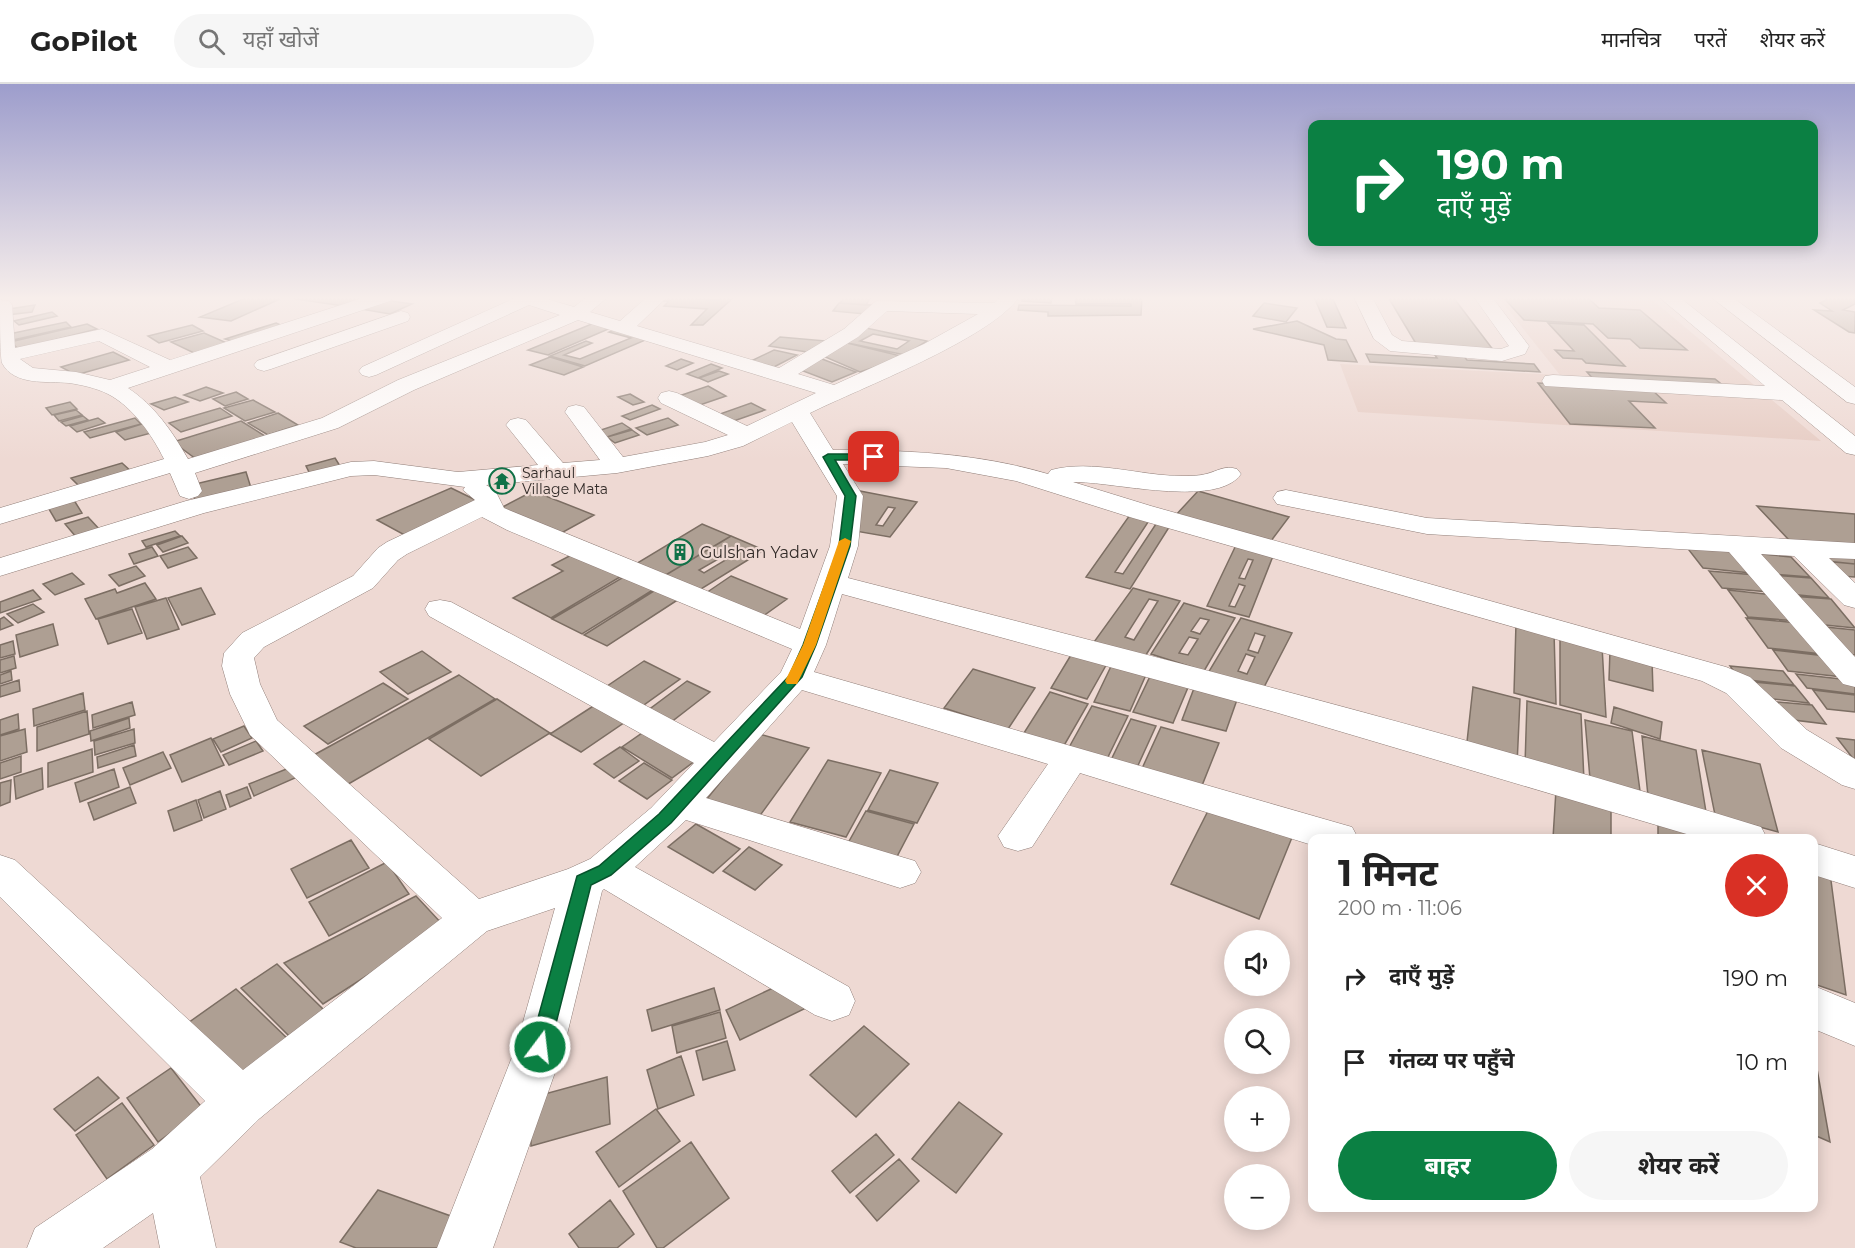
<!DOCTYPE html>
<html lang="hi">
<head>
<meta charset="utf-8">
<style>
	:root { --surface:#fff; --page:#f6f6f6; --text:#222; --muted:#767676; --line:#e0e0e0; --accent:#0b8043 }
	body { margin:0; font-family:Montserrat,"Noto Sans Devanagari",sans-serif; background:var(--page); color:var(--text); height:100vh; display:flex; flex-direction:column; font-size:22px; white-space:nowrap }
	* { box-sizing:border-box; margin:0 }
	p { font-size:20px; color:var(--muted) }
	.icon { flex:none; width:33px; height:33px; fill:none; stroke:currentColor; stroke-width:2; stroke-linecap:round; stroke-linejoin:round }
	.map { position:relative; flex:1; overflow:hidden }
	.drawer { position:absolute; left:1308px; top:750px; width:510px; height:378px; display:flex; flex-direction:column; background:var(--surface); border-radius:12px; box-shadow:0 3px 15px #0003 }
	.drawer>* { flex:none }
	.hud { position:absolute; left:1308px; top:36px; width:510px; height:126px; border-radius:12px; box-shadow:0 3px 15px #0003; background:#0b8043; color:#fff; overflow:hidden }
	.controls { position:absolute; left:1224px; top:846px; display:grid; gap:12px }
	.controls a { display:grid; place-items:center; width:66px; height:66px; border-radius:50%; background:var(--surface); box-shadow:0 3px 15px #0003; font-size:30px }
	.pin { position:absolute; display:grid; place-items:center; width:51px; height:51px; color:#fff; margin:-26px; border-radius:12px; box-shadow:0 3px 9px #0006 }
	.me { position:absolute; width:66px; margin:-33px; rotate:15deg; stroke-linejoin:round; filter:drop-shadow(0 0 4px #0008) }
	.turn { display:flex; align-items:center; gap:21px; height:126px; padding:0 30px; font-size:27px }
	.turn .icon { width:78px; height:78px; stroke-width:2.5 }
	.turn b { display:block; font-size:42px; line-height:51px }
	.round { display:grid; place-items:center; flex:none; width:63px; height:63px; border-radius:32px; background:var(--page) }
	.overview { display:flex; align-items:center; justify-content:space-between; height:102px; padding:0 30px }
	h1 { font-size:36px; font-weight:700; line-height:45px }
	.cta { display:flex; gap:12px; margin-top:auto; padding:12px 30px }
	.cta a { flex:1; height:69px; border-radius:36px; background:var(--accent); color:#fff; font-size:24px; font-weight:700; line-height:69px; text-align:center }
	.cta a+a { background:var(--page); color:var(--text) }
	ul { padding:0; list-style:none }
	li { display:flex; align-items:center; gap:18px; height:84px; padding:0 30px }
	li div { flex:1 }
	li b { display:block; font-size:22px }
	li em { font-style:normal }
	header { display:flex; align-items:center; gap:36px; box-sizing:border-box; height:84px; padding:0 30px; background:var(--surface); border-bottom:2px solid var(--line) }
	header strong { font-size:28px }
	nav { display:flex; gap:33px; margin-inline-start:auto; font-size:21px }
	.search { width:420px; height:54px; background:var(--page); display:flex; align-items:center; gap:15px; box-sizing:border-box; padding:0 21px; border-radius:33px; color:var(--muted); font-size:22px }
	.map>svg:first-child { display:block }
	.built { fill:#e6cbc2 }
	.building { fill:#ae9f93; stroke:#7c6e63; stroke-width:1.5; fill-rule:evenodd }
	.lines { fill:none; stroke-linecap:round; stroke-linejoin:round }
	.minor-casing { stroke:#907e78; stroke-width:1 }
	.minor { fill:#fff; fill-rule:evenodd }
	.route { fill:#0b8043; stroke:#07532c; stroke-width:1.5 }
	.slow { fill:#f59e0b }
	.labels { text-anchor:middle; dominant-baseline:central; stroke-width:4.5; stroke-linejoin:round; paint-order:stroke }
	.far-poi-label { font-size:14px; fill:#322b28; stroke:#eed9d3; text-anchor:start }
	.poi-label { font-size:16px; fill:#322b28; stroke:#eed9d3; text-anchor:start }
</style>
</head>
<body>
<header>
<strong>GoPilot</strong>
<div class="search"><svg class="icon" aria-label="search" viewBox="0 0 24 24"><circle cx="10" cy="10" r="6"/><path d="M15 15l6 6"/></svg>यहाँ खोजें</div>
<nav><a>मानचित्र</a><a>परतें</a><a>शेयर करें</a></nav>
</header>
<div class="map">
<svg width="1855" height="1164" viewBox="0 0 1855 1164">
	<rect width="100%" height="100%" fill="#eed9d3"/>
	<path class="built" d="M1498 213H1649L1821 357 1358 328 1340 280 1560 291Z"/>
	<path class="building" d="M248 213 280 215 231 237 200 233Z
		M301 213H367L350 223 296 215Z
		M667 213H700L698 215 718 216 722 213H734L703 241H691L707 225 664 222 669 217H663Z
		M845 213H849L870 214 866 221 840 219Z
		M1023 213H1052L1051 219 1022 217Z
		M1075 213H1142L1141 231 1048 232V228L1018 226 1019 221 1131 222V220H1076Z
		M1314 213H1332L1346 244 1327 243Z
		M1388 213H1453L1494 267 1418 263Z
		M1503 213H1587L1599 224 1640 226 1687 266 1640 264 1630 255 1608 254 1593 240 1524 236Z
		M1831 213H1855V220L1843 226 1855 228V249L1849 248 1814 226 1832 227 1820 219Z
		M384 216 412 220 390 230 361 225Z
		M839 219 872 221 865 230 833 227Z
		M1264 219 1297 224 1286 238 1253 232Z
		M35 221 32 228 6 231 9 225Z
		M52 228 57 232 19 241 14 237Z
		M1297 237 1336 255 1346 256 1357 278 1328 276 1324 261 1253 245Z
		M66 238 71 243 13 256 9 250Z
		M276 239 285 243 235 258 225 255Z
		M594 239 613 243 548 271 528 266Z
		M1548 239 1584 241 1625 282 1586 279 1582 275 1563 274 1555 266 1574 267Z
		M87 240 97 245 19 265 10 258Z
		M192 241 203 247 159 259 148 252Z
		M866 244 927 257 905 271 848 259ZM873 250 909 257 897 265 860 257Z
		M616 245 650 254 585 282 550 272 586 257 592 259 564 271 580 275 631 254 609 248Z
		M204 249 227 259 194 269 171 258Z
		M780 253 826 257 807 268 769 262Z
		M847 259 905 273 860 288 823 272Z
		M774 266 797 271 774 283 751 277Z
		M113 268 129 276 76 291 61 283Z
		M1433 268 1462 270 1467 276 1534 280 1540 288 1370 278 1366 270 1437 274Z
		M550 273 583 283 564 291 530 281Z
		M681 275 693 279 677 286 666 282Z
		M822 275 856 288 832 298 798 285Z
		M711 280 722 284 698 294 687 290Z
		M719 287 728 290 708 298 699 294Z
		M1587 288 1715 295 1725 303 1595 297Z
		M1538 299 1651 305 1666 319 1629 317 1655 344 1570 340Z
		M708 302 726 312 697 322 679 312Z
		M206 303 223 309 200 317 184 311Z
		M236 308 248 315 225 322 213 315Z
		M630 310 644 318 633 321 618 313Z
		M175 313 188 318 164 326 151 320Z
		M253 316 275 328 245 337 224 324Z
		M70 318 77 325 52 331 46 324Z
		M751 319 765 326 731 338 717 331Z
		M652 321 660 325 630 336 622 332Z
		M220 324 232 332 181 348 169 339Z
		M76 326 82 331 59 337 54 331Z
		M278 329 298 341 268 351 248 339Z
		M83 332 88 336 66 342 61 338Z
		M98 334 105 339 77 348 70 342Z
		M135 334 141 340 90 354 84 348Z
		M668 334 678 341 647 351 636 344Z
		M241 337 265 352 196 375 173 358Z
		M145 339 155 348 125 356 116 348Z
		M622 339 631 345 607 353 598 347Z
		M632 346 639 351 615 359 607 353Z
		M335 374 340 382 310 390 306 382Z
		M122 379 134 390 83 406 71 394Z
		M246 388 251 404 195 417 191 401Z
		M451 404 484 420 410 454 377 436Z
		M533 407 594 431 556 452 495 427Z
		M860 407 917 418 890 453 855 447ZM888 423 895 424 883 442 876 441Z
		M1198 407 1289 433 1268 461 1174 433Z
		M72 413 82 429 56 437 46 420Z
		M1757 422 1855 430V462L1789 456Z
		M1132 428 1173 437 1130 505 1086 493ZM1150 435 1158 437 1123 490 1115 488Z
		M88 433 100 446 77 454 65 440Z
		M702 440 731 452 659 495 629 484Z
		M175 447 180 452 146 463 142 457Z
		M182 452 188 459 163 468 157 461Z
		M731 452 764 466 693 510 659 495ZM739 463 744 465 704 489 699 486Z
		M1237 459 1275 467 1249 533 1207 522ZM1248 475 1253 476 1245 495 1239 494ZM1239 500 1245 502 1235 523 1229 522Z
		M1685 461 1732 465 1751 489 1703 484Z
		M152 463 158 472 134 480 129 470Z
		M188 463 197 474 168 484 160 472Z
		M1815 467 1855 471V480L1824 477Z
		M577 468 625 490 551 534 513 514 563 487 552 481Z
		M1753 469 1791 473 1810 493 1770 490Z
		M1826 477 1855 480V493L1840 492Z
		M136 482 145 492 119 502 109 491Z
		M1709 487 1756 491 1771 508 1722 504Z
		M72 489 84 500 55 511 43 500Z
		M627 491 656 504 582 550 552 535Z
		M1773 491 1811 494 1829 514 1789 510Z
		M731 492 787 515 759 535 703 511Z
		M145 499 156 515 96 535 85 515 115 505 117 509Z
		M201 504 215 530 182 541 168 514Z
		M1133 504 1180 517 1144 574 1094 558ZM1149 515 1158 517 1134 556 1125 553Z
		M657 505 679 515 607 562 584 551Z
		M33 506 41 515 0 529V518Z
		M1728 506 1774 511 1798 537 1748 533Z
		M1790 512 1831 515 1855 544 1815 540Z
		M166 514 179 545 147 555 135 523Z
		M1184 519 1235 534 1204 587 1151 570ZM1200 534 1209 536 1200 550 1191 547ZM1189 553 1198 555 1188 571 1179 569Z
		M33 520 44 528 18 539 7 530Z
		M132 525 142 549 108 560 98 535Z
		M4 533 13 541 0 546V535Z
		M1241 534 1292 549 1262 607 1208 589ZM1255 549 1265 552 1258 569 1248 566ZM1246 570 1255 573 1247 590 1238 587Z
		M1746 534 1798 539 1822 570 1768 564Z
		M1516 539 1554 548 1556 620 1514 609Z
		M53 540 58 561 20 573 16 551Z
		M1816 542 1855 546V571L1837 569Z
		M1560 552 1602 562 1606 633 1560 621Z
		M13 557 15 570 0 574V561Z
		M1074 566 1109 576 1087 615 1051 604Z
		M1610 566 1652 576 1653 607 1609 596Z
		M1773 566 1826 572 1843 593 1788 587Z
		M422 567 451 588 408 610 380 588Z
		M14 572 16 584 0 589V576Z
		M1114 576 1149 584 1130 627 1094 618Z
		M644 577 680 595 634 628 597 609Z
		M1730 582 1783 587 1794 601 1739 595Z
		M1154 584 1192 594 1173 639 1133 628Z
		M973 585 1035 604 1008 645 944 624Z
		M11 587 12 596 0 600V591Z
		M1796 590 1850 596 1855 602V610L1807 604Z
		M459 591 495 615 338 706 303 677Z
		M19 596 20 607 0 613V602Z
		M687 597 710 608 666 642 643 630Z
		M1743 597 1795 602 1809 619 1754 613Z
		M383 599 408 615 328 660 304 642Z
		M1196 599 1239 610 1226 647 1182 636Z
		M1473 603 1520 615 1517 681 1466 667Z
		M1813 606 1855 611V628L1827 625Z
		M1050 608 1088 620 1062 665 1022 652Z
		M83 609 85 626 34 642 33 625Z
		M497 615 550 649 481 692 429 655Z
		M1527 617 1581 630 1584 697 1525 681Z
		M1766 617 1812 621 1826 640 1777 634Z
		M132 618 135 631 93 644 92 631Z
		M598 619 628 636 581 668 550 650Z
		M1092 622 1128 632 1105 679 1067 667Z
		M1614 623 1662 638 1660 655 1611 639Z
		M87 627 89 650 37 667V643Z
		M18 630 19 645 0 651V636Z
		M129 634 130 644 91 657 90 647Z
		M1131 635 1156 642 1135 688 1109 680Z
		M1585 636 1632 647 1640 707 1590 695Z
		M244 642 252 654 221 668 213 655Z
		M1161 643 1219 659 1199 709 1139 691Z
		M25 645 27 668 0 677V652Z
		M134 645 135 659 95 671 94 657Z
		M648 645 699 674 672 694 622 663Z
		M759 650 809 664 756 737 702 721Z
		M1642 652 1696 666 1706 728 1648 712Z
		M211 654 224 681 182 698 170 671Z
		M1837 654 1855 656V677Z
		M256 657 263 667 229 681 223 671Z
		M134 661 136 672 98 684 97 673Z
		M620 663 639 677 614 694 594 680Z
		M92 665 93 688 48 703V679Z
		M1702 666 1760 680 1778 748 1715 731Z
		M163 668 171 684 130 701 123 684Z
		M21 672V688L0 695V679Z
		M828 676 881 689 846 753 790 738Z
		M644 679 672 696 647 715 619 697Z
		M42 684 43 705 16 715 14 693Z
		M289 684 295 694 254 712 249 700Z
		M114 685 119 703 80 718 75 699Z
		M890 686 938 699 917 739 868 726Z
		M11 696 10 718 0 722V699Z
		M130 703 136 719 94 736 88 719Z
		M247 703 251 714 230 723 226 711Z
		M1556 706 1611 722V754H1553Z
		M220 707 226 725 204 734 198 716Z
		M196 716 202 736 174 747 168 727Z
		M1211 721 1293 751 1259 835 1171 800Z
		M866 727 914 740 892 782 843 768Z
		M696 740 740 765 713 789 668 763Z
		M1658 740 1704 754H1658Z
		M351 756 369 784 307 814 291 785Z
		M749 763 782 781 755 806 723 787Z
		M387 778 409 810 329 852 309 818Z
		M1814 784 1830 789 1846 911 1814 900Z
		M416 812 444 842 323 920 284 879Z
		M277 880 326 928 291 954 241 904Z
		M788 897 804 925 740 956 726 926Z
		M714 904 720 926 652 947 647 926Z
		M236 905 290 957 237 997 185 941Z
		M720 928 726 954 677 969 672 942Z
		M864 942 909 980 856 1033 810 991Z
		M727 957 735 986 703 996 696 967Z
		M1814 968 1830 1058 1814 1051Z
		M681 972 694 1011 658 1025 647 986Z
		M171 984 203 1025 158 1058 127 1014Z
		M98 993 119 1014 75 1047 54 1025Z
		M607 993 610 1040 531 1062 530 1014Z
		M959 1018 1002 1050 956 1109 912 1075Z
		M122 1019 154 1061 107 1095 76 1051Z
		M656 1025 680 1057 619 1103 596 1068Z
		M876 1050 894 1071 850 1109 832 1087Z
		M691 1058 729 1114 663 1164H657L623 1107Z
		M899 1075 919 1097 877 1137 856 1112Z
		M378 1106 462 1136 444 1164H356L340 1158Z
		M610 1116 634 1150 617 1164H579L569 1150Z"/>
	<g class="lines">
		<g class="minor-casing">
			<path id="minor" d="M366 213H393L390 217 128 304C154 321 173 348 188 375L322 334 398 296 560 231 529 221 376 291 369 293 362 291 359 287 362 283 513 215 512 213H540L574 223 587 213H608L590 228 620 237 647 213H667L637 242 779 284 844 245 876 217 994 219 1000 213H1019C990 255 860 304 810 329L833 366C905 366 978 369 1048 390L1051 386C1093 375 1140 392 1182 392 1190 392 1198 392 1206 390 1218 387 1224 381 1237 385L1241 390C1217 425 1111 397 1073 398L1151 422 1726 583 1750 593 1807 646 1855 675V705L1842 701 1781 664 1726 609 1702 597 1133 434 1016 397 946 384 843 380 863 412 858 462 848 494C1153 572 1460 650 1761 743L1767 754H1700L1278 629 842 510 826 561 814 588 1338 739 1352 743 1358 754H1312V761L1080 689 1032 763 1018 767 1004 763 998 752 1048 680 802 606 706 714 915 777 921 788 915 799 900 804 686 736 635 783 849 903 855 917 849 931 832 937 815 931 604 805 602 807 564 963 493 1164H437L516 963 555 824 487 847 259 1035 200 1093 216 1164H160L153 1129 103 1164H27L35 1144 152 1065 205 1017 0 813V771L15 776 243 986 442 834 250 651 230 610 222 582 224 569 242 549 353 492 378 464 387 458 475 416 463 406 465 403 374 391 351 392 204 429 0 492V474L186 417 351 378 374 377 458 388 538 381 506 341 510 336 518 334 526 336 563 379 600 376 565 328 568 323 576 321 584 323 623 373 705 358 728 351 661 319 658 314 661 309 669 307 677 309 747 342 816 309 578 236 414 306 338 344 195 389 202 407 198 412 189 415 180 412 170 389 0 440V424L164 375C152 351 133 323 108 310 96 304 82 301 69 299 47 297 14 302 2 279 0 271 0 228 0 216L9 217 12 221 15 264 102 245 170 276ZM887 227 978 230 924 260 834 301 798 290 858 253ZM99 257 150 283 110 296 76 288 33 284 20 275ZM792 338 837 412 830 462 800 545 504 424 495 406 486 401 617 389 708 372 743 362ZM482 433 507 446 792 565 781 588 714 658 451 518 440 516 429 518 425 525 429 532 694 679 651 724 590 775 568 785 479 815 277 636 260 600 254 574 264 563 373 504 398 476 407 470Z
				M1354 213H1372L1392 251 1402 257 1501 265 1509 262 1474 213H1492L1529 262 1525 270 1502 277 1390 267 1374 255Z
				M1659 213H1679L1855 352V371L1846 369 1782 316 1545 302 1542 297 1545 292 1553 291 1765 302Z
				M1711 213H1732L1855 303V320L1847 318Z
				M401 227 408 229 410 233 408 237 271 285 264 287 257 285 254 281 257 277Z
				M1286 406 1427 434 1855 459V475L1829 474 1855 499V524L1844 521 1794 472 1761 470 1855 573V603L1843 600 1729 468 1427 450 1277 420 1273 414 1277 408Z
				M1814 759 1855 772V804L1814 791Z
				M1814 902 1855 919V962L1814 945Z"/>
		</g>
		<use href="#minor" class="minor"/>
	</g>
	<linearGradient id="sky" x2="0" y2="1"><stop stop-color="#9d9dcc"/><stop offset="0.57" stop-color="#f7eeeb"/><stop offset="1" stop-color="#f7eeeb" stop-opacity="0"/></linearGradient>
	<rect width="1855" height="376" fill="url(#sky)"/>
	<path class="route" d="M828 370H874L879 373 874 376H835L856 412 850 462 816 561 802 593 671 739 611 791 591 801 550 963 547 969 540 972 533 969 530 963 577 792 599 782 659 730 789 592 803 561 839 462 845 412 823 373Z"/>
	<path class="slow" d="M845 454 851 457 816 561 797 600H787L785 597 803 561 839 457Z"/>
	<defs>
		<g id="temple-ring" transform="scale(1.35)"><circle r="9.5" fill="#eed9d3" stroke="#107147" stroke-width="1.5"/><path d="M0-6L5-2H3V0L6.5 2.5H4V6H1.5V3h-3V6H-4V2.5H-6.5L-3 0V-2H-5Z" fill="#107147"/></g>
		<g id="building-ring" transform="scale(1.35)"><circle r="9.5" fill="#eed9d3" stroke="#107147" stroke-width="1.5"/><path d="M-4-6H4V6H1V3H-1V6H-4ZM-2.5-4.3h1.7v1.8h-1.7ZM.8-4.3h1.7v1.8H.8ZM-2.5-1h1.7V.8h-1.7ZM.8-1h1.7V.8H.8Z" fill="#107147"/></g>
	</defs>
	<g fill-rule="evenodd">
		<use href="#temple-ring" x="502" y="397"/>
		<use href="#building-ring" x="680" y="468"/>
	</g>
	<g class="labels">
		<g class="far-poi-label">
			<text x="522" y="389">Sarhaul<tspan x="522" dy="16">Village Mata</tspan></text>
		</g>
		<g class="poi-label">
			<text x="700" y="468">Gulshan Yadav</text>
		</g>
	</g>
</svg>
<div class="controls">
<a><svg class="icon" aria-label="sound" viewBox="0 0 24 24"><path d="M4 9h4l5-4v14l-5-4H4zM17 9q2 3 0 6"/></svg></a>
<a><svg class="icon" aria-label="search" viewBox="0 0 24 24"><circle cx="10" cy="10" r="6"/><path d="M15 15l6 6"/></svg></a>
<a>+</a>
<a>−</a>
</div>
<div class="pin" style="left:874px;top:373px;background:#d93025"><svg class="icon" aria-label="arrive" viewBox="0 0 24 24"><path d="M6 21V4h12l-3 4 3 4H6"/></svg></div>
<svg class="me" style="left:540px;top:963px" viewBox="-20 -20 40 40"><circle r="17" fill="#0b8043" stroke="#fff" stroke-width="3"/><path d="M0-11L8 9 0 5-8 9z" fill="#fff"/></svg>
<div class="hud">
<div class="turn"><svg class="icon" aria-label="right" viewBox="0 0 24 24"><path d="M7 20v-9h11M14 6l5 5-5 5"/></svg><div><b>190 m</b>दाएँ मुड़ें</div></div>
</div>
<section class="drawer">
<div class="overview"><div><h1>1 मिनट</h1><p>200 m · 11:06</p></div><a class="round" style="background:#d93025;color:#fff"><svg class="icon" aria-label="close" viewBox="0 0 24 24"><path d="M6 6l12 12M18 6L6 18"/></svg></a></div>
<ul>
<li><svg class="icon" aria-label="right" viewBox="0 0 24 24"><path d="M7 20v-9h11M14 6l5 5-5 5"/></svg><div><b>दाएँ मुड़ें</b></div><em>190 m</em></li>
<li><svg class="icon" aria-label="arrive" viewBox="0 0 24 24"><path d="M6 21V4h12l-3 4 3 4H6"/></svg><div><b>गंतव्य पर पहुँचे</b></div><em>10 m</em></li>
</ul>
<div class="cta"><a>बाहर</a><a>शेयर करें</a></div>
</section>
</div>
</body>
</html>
